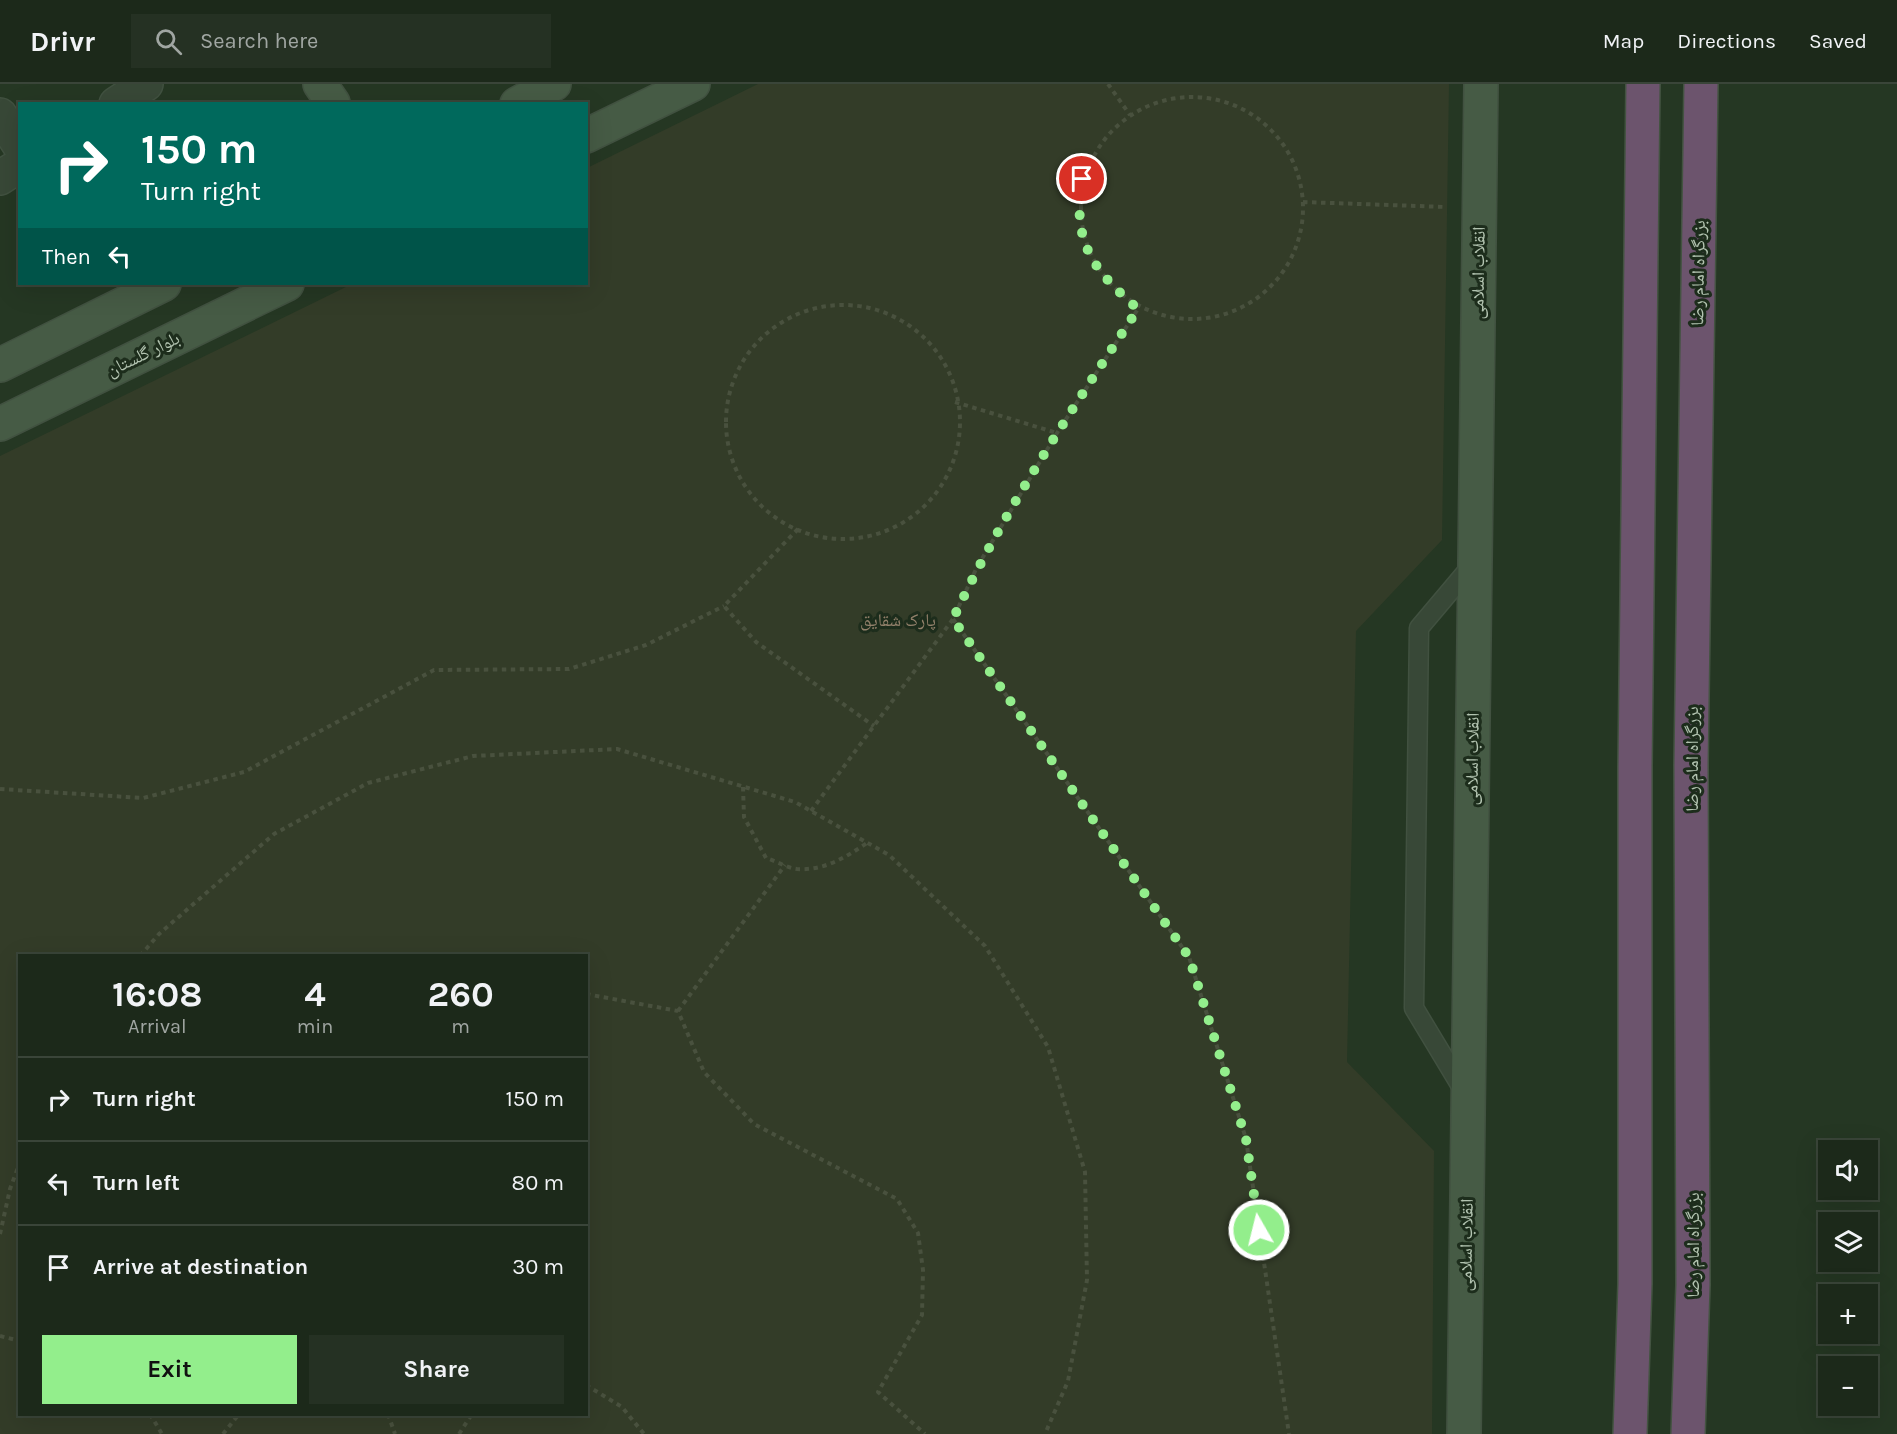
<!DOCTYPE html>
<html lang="en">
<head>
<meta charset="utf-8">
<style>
	:root { --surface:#1c291a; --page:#253123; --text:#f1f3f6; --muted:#a0a6a2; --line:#3a4539; --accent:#93ee8c }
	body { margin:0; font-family:Karla,"Noto Naskh Arabic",sans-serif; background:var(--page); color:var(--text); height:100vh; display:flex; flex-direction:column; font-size:22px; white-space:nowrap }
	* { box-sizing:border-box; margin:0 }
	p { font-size:20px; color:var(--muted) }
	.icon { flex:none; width:33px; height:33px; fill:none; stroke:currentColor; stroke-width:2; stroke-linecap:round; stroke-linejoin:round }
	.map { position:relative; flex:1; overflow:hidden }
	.details { position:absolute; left:18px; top:870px; width:570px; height:462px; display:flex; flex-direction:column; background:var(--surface); border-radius:0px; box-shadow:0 6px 24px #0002,0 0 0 2px var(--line) }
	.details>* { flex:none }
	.guide { position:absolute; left:18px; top:18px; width:570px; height:183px; border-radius:0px; box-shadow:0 6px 24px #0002,0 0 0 2px var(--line); background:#00695c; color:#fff; overflow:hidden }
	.controls { position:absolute; left:1818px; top:1056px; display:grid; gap:12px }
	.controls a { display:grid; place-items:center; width:60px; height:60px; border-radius:0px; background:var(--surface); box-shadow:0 6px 24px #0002,0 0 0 2px var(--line); font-size:30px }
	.pin { position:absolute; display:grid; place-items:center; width:51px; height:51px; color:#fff; margin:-26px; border:3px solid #fff; border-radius:50%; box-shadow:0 2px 6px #0007 }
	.me { position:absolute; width:66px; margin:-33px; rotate:352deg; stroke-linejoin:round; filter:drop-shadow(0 0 4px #0008) }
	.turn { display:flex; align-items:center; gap:21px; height:126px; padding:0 24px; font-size:27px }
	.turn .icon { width:78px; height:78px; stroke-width:2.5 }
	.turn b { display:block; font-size:42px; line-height:51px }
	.then { display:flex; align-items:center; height:57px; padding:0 24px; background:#0003; gap:12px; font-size:22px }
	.eta { display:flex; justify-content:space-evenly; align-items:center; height:102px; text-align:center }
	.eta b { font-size:36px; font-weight:700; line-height:42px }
	.cta { display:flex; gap:12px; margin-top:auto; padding:12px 24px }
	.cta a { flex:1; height:69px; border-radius:0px; background:var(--accent); color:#111; font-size:24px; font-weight:700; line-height:69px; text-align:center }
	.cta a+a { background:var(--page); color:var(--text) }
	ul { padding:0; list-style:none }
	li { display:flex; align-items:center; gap:18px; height:84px; padding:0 24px; border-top:2px solid var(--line) }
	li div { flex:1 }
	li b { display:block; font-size:22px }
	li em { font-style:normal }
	header { display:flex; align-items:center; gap:36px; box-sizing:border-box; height:84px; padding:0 30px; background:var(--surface); border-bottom:2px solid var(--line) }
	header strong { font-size:28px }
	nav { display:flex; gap:33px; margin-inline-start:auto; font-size:21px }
	.search { width:420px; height:54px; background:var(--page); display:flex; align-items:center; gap:15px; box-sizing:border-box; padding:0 21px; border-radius:0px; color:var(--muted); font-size:22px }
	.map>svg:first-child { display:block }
	.green { fill:#333c28; fill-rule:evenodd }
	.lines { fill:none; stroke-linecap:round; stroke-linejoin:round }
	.lane-casing { stroke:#415140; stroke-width:21 }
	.street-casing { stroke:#415140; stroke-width:36 }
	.secondary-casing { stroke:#415140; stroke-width:36 }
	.highway-casing { stroke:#435341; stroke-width:36 }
	.path { stroke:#49513e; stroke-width:4; stroke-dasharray:4.5 4.5; stroke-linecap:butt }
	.lane { stroke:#384837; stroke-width:18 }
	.street { stroke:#384837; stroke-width:33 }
	.secondary { stroke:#465b45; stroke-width:33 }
	.highway { stroke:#6c546d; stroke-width:33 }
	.route { stroke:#93ee8c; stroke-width:10; stroke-dasharray:0 18 }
	.labels { text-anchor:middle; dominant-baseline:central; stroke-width:6; stroke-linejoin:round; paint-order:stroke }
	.street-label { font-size:18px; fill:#b3c4b1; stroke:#1d2d1c }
	.park-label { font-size:18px; fill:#93816b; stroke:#1d2d1c }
</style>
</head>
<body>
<header>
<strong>Drivr</strong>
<div class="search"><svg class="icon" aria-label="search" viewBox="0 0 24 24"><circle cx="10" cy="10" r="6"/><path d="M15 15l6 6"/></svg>Search here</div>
<nav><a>Map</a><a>Directions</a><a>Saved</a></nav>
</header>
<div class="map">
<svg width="1897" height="1350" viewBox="0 0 1897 1350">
	<rect width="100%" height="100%" fill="#253723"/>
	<path class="green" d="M758 0H1449L1442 456 1356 547 1347 978 1434 1067 1432 1350H0V372L352 200H586L587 84ZM20 872H586V1330H20Z"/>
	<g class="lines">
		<g class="lane-casing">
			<path id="lane" d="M1464 1007 1414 924 1419 544 1473 480"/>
		</g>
		<g class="street-casing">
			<path id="street" d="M116 20 146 0
				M0 31 20 62
				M0 94 20 81"/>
		</g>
		<g class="secondary-casing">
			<path id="secondary" d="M320 0 333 19
				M517 20 554 0
				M586 52 693 0
				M0 281 164 200
				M0 340 287 200
				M1464 1350 1481 0"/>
		</g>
		<g class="highway-casing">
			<path id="highway" d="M1630 1350 1635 1200V683L1643 0
				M1688 1350 1693 1201 1691 681 1701 0"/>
		</g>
		<path class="path" d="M1108 0 1130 31
			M1081 124a111 111 0 1 1 222 0a111 111 0 1 1-222 0Z
			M1303 118 1446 123
			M726 338a117 117 0 1 1 234 0a117 117 0 1 1-234 0Z
			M955 318 1057 349
			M798 445 724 522 756 558 874 642
			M953 535 1189 873 1246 1055 1289 1350
			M743 703 744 733 766 774C776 777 787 784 797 785 824 787 846 773 867 759
			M0 705 143 714 244 688 434 586 569 585 646 561 724 522
			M811 727 953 535 977 483 1057 349 1138 225
			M140 872 159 850 274 750 368 699 473 672 617 665 795 718 889 771 985 862 1048 963 1085 1088 1087 1196 1068 1297 1045 1350
			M586 910 678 927 704 988 754 1040 897 1115 918 1149 923 1186 922 1231 878 1308 925 1350
			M678 927 785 781
			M0 1150 10 1105 20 1078
			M0 1252 20 1257
			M586 1301 622 1323 644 1350
			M150 1330 162 1350
			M388 1330 395 1350
			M223 1350 239 1330
			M459 1350 472 1330"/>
		<use href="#lane" class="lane"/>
		<use href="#street" class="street"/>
		<use href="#secondary" class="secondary"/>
		<use href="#highway" class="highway"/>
	</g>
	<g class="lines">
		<path class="route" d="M1082 95C1072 158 1092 185 1138 225 1072 326 1004 426 953 535L1189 873 1246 1055 1259 1146"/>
	</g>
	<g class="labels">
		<g class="street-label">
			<text transform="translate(1478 189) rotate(-89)">انقلاب اسلامی</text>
			<text transform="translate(1698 189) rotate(-89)">بزرگراه امام رضا</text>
			<text transform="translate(143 270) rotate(-26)">بلوار گلستان</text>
			<text transform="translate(1472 675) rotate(-89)">انقلاب اسلامی</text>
			<text transform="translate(1692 675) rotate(-90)">بزرگراه امام رضا</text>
			<text transform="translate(1466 1161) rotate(-89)">انقلاب اسلامی</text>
			<text transform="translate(1693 1161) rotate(-90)">بزرگراه امام رضا</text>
		</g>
		<g class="park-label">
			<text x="898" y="536">پارک شقایق</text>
		</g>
	</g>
</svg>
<div class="controls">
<a><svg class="icon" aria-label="sound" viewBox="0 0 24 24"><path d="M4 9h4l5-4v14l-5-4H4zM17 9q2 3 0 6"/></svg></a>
<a><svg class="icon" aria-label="layers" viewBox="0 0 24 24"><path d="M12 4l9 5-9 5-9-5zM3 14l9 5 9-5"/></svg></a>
<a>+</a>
<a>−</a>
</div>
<div class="pin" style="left:1082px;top:95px;background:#d93025"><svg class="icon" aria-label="arrive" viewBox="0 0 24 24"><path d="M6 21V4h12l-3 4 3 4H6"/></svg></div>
<svg class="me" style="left:1259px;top:1146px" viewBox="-20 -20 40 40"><circle r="17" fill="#93ee8c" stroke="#fff" stroke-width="3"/><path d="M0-11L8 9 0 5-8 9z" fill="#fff"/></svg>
<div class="guide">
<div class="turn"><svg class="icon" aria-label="right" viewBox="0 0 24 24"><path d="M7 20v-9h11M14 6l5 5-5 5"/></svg><div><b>150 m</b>Turn right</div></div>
<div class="then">Then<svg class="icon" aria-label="left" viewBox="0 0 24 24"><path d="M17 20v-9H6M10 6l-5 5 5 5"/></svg></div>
</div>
<section class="details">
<div class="eta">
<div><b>16:08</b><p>Arrival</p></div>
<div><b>4</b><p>min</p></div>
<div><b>260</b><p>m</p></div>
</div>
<ul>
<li><svg class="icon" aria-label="right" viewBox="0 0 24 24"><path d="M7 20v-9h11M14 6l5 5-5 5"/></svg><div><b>Turn right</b></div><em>150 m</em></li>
<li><svg class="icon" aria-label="left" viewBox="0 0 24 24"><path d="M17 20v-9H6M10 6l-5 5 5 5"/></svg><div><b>Turn left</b></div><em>80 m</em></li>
<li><svg class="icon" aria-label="arrive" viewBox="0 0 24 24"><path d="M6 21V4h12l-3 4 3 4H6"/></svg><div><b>Arrive at destination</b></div><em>30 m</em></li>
</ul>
<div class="cta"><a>Exit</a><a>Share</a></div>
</section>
</div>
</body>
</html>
